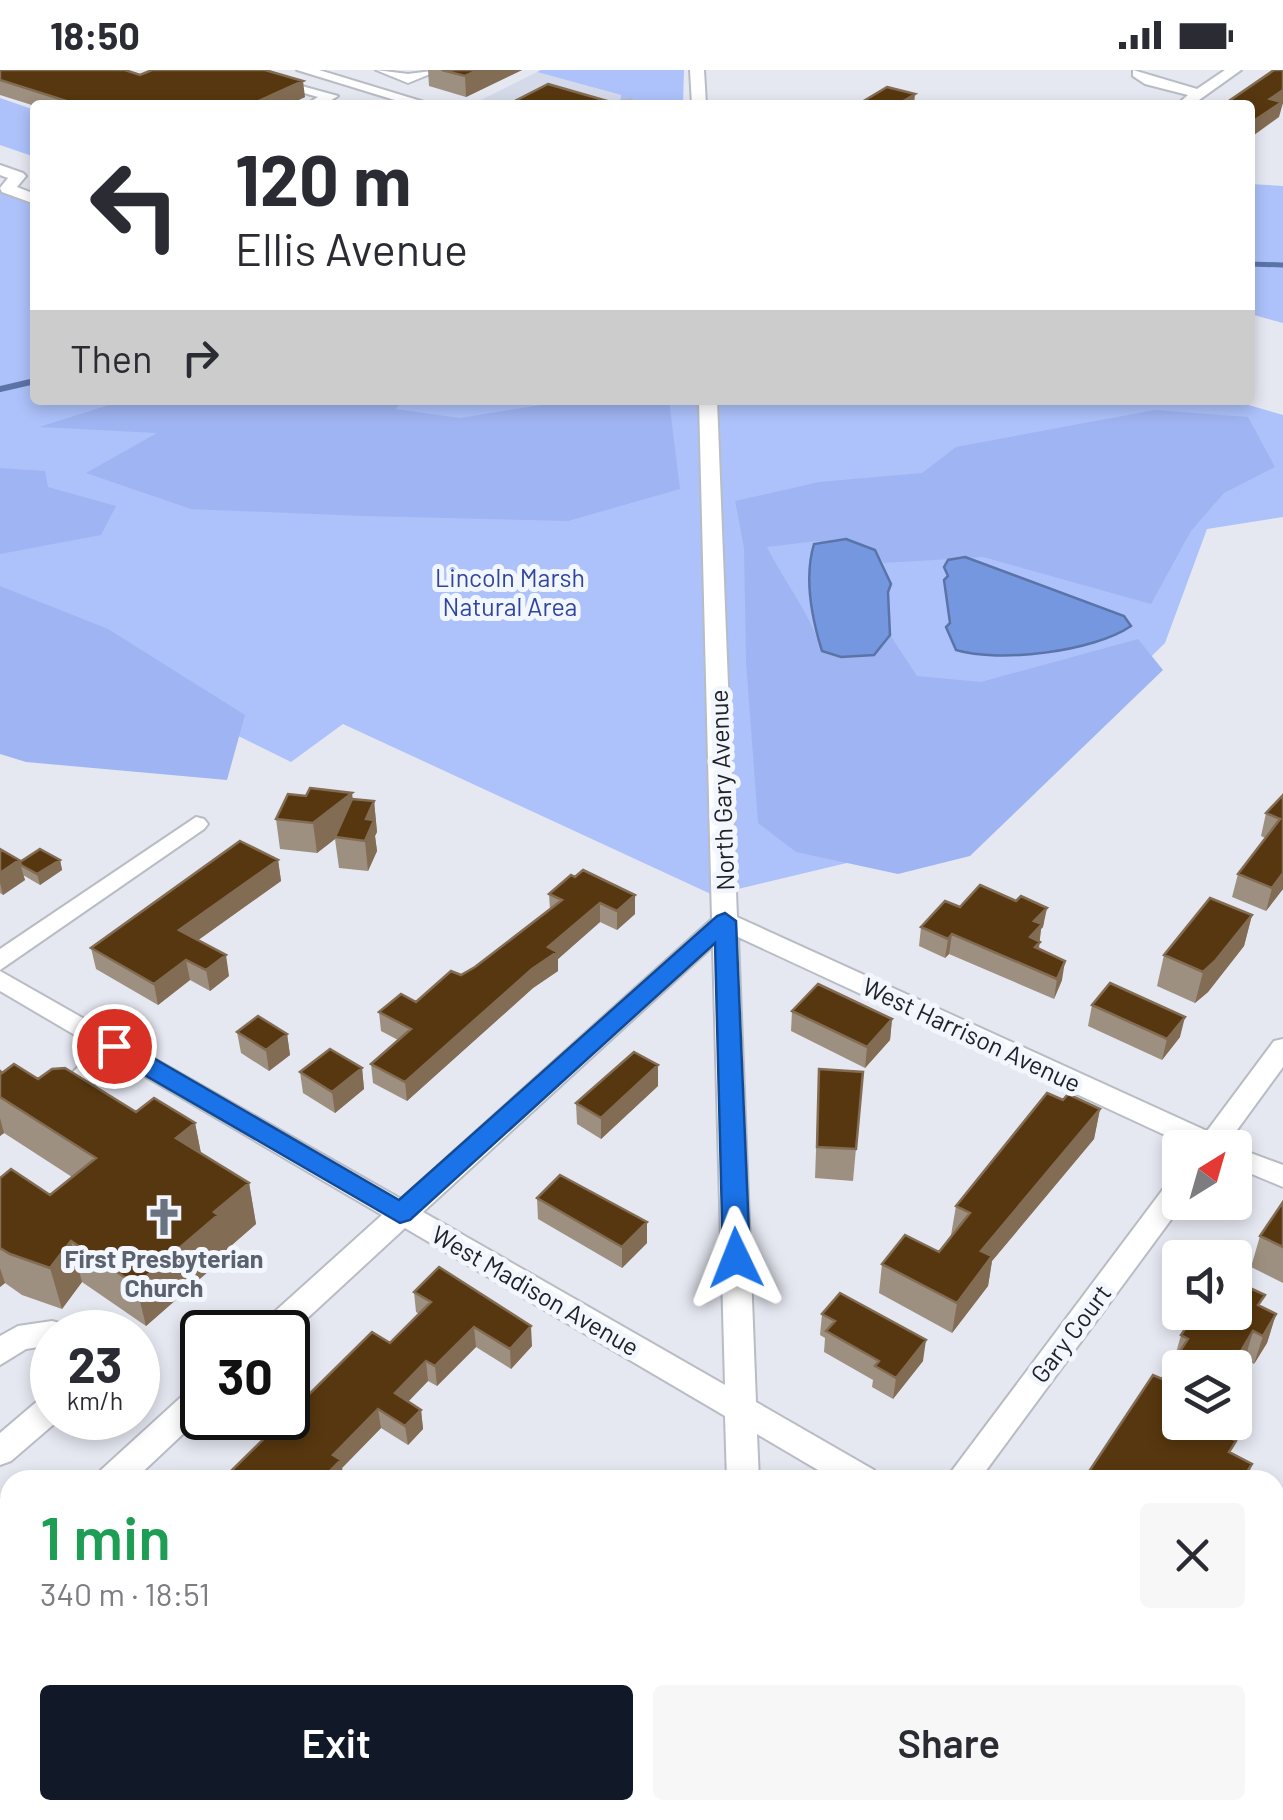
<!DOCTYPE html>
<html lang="en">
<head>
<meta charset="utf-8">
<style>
	:root { --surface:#fff; --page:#f7f7f7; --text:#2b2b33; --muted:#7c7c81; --accent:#111827 }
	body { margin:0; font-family:Barlow,sans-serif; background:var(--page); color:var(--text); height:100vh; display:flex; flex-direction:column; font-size:38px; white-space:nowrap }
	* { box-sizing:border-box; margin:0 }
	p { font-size:32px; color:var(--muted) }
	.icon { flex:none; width:55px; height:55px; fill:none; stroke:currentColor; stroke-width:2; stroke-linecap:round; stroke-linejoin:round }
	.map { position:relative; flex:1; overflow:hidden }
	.drawer { position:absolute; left:0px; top:1400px; width:1285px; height:350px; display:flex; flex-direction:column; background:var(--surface); border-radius:30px 30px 0 0; box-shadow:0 5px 15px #0003 }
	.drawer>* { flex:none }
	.top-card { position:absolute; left:30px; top:30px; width:1225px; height:305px; border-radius:10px; box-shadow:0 5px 15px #0003; background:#fff; color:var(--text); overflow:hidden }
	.needle { width:65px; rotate:37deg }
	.buttons { position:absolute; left:1162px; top:1060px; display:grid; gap:20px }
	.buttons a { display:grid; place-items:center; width:90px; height:90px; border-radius:10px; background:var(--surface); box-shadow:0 5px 15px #0003; font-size:50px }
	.speed { position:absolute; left:30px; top:1240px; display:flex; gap:20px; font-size:50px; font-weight:700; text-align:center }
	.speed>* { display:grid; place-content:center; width:130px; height:130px; border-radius:50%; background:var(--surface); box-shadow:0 5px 15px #0003; line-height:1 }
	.speed small { font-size:25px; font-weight:400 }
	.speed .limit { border:5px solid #111; border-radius:15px; background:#fff; color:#111 }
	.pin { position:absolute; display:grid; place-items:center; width:85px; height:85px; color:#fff; margin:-42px; border:5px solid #fff; border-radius:50%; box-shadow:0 2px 10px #0007 }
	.me { position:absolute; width:110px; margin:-55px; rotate:358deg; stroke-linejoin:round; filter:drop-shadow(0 0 8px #0008) }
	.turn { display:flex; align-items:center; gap:35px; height:210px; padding:0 40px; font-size:45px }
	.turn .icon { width:130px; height:130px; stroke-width:2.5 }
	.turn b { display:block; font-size:70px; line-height:85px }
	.then { display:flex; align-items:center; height:95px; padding:0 40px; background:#0003; gap:20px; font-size:38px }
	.round { display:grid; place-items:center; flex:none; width:105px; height:105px; border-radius:10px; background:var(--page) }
	.overview { display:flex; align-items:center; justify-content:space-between; height:170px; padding:0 40px }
	h1 { font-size:60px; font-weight:600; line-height:75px; color:#1e9e55 }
	.primary-button { display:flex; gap:20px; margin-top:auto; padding:20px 40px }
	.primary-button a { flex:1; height:115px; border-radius:10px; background:var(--accent); color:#fff; font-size:40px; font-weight:600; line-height:115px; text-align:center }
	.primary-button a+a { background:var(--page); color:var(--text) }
	.status { display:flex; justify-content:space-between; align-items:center; height:70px; padding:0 50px; background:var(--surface); direction:ltr }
	.status svg { height:28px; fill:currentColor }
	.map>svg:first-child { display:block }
	.built { fill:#d4dae9 }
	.green { fill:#adc2fb }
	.forest { fill:#9fb4f2 }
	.water { fill:#7497e0; stroke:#5b74a8; stroke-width:2.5 }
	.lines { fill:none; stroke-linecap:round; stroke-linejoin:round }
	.stream-far1 { stroke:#5b74a8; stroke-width:5 }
	.stream { stroke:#5b74a8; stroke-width:6 }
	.minor-casing { stroke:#b8bcc4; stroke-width:4 }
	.minor { fill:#fff; fill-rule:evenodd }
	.wall { fill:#9e9080 }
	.shaded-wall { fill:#826c53 }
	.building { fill:#57370f; stroke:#826c53; stroke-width:2.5 }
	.route { fill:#1a73e8; stroke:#114b97; stroke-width:2.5 }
	.labels { text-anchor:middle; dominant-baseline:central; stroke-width:10; stroke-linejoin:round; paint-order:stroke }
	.park-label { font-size:25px; fill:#30459d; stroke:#f2f6fe }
	.street-label { font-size:25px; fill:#212225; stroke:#f2f6fe }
	.worship-label { font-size:25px; font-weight:bold; fill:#5b616d; stroke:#f2f6fe }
</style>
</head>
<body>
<div class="status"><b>18:50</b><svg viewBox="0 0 49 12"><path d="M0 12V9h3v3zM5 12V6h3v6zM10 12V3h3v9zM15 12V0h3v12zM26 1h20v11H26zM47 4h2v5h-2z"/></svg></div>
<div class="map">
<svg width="1283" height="1750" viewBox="0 0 1283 1750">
	<rect width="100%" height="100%" fill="#e5e8f1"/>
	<path class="built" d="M537 2 621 25 620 35H471Z"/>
	<path class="green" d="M541 0H684L683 35H620L621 25 537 2Z
		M0 28 35 40V87L0 75Z
		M1250 114 1283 116V253L1254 245 1250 249Z
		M0 122 35 134V330H1231L1283 345V447L1207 459 1165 573 1011 725 897 781 713 825 343 654 291 692 0 548Z"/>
	<path class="forest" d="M125 330H405L395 339 460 348 573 330H669L680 419 568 451 364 446 191 439 86 403 157 363 39 357Z
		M1155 340 1248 347 1275 397 1224 423 1191 461 1151 534 983 487 884 493 875 480 817 471 767 477C785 513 810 543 822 581L829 584 873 585 890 565 917 606 981 612 1138 569 1163 600 970 786 898 804 796 782 758 753 746 591 744 478 735 431 819 412 922 403 956 377Z
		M0 398 45 401 48 417 116 436 101 465 0 484Z
		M0 516 108 559 245 645 227 710 26 692 0 684Z"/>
	<path class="water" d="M846 469 875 480 891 514 888 522 890 565 874 585 841 587 822 581C812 549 804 507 814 474Z
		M965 487 1124 546 1131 556C1093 582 999 593 956 580L946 557 950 553 944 510 948 506 944 497 948 490Z"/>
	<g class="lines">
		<path class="stream-far1" d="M1250 194 1283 195"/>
		<path class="stream" d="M0 319 35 311"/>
		<g class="minor-casing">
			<path id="minor" d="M297 0H319L434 35H411Z
				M376 0 408 4 440 0 408 13Z
				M690 0H704L706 35H692Z
				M1133 0 1197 19 1225 0H1241L1192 35 1180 32 1188 25 1145 14 1133 6Z
				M276 9 338 26 323 35H305L318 27 276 15Z
				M631 30 637 35H602Z
				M0 95 23 103 26 106 17 117 35 124V134L2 122 0 118 8 108 0 105Z
				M699 330H717L737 847 1207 1061 1274 971 1283 969V997L1229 1071 1232 1076 1283 1095V1117L1235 1097V1078H1193L738 867 756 1332 874 1400 879 1410H835L757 1364 759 1410H727L725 1346 405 1158 288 1266V1262H257L261 1254 382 1145 117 990 73 1036H53L50 1029 53 1022 97 978 0 921V901L401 1129 712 849ZM713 876 725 1315 423 1142Z
				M196 747 204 749 208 754 204 759 0 900V879Z
				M1180 1106V1132H1184L979 1410H945L1170 1110Z
				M52 1251 63 1254 67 1262H52V1275L26 1279 0 1295V1266L18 1256Z
				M202 1314V1346L134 1410H96L101 1400 191 1318Z
				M52 1324V1348H61L11 1391 0 1395V1363L41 1328Z
				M10 1490V1525L0 1529V1494Z
				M1275 1634 1283 1637V1671L1275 1668Z
				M272 1740H317L321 1750H276Z
				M699 1740H738L734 1750H695Z"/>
		</g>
		<use href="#minor" class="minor"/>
	</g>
	<path class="wall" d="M0 0 140 5 305 27 288 35 35 36 0 25Z
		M428 0H522L466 27 429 16Z
		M1283 725V819L1266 841 1232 827 1238 804 1265 768 1261 766 1266 743Z
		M306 726 374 731 377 762 375 766 377 781 368 801 339 798 335 769 317 783 280 779 276 749Z
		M0 779 19 790 20 792 60 790 62 800 40 815 23 805 25 810 3 825 0 823Z
		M278 790 281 811 198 870 229 906 210 921 190 910 158 935 96 899 91 878Z
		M549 824 635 825V844L617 860 600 852 558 889V901L533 918 407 1031 373 1013 371 994 398 970 381 961 379 942 416 932 475 897 550 840Z
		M960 837 1043 857 1041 859 1039 879 1062 910 1054 929 949 884 945 888 919 876 921 857Z
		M1252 845 1244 876 1208 922 1195 933 1157 916 1164 885Z
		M1092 935 1180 967 1162 990 1088 956Z
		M792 941 892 949 890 970 865 998 791 961Z
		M237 962 287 964 290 985 269 1001 241 983Z
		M362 998 364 1019 335 1043 303 1023 300 1002Z
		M819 999 863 1002 853 1111 815 1108Z
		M0 1001 38 1009 136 1042 195 1053 201 1083 249 1113 256 1154 225 1181 226 1186 146 1256 82 1212 62 1239 22 1225 5 1213 0 1217V1108L50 1125 72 1107 4 1063 0 1066Z
		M658 1016 601 1069 577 1054 576 1033Z
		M1063 1030 1100 1039 1094 1069 992 1191 988 1216 952 1263 879 1223 882 1194 939 1182 951 1165 956 1136Z
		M537 1128 647 1173 622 1198 538 1149Z
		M1283 1132V1213L1251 1197 1260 1166Z
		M414 1222 532 1276 511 1299 476 1277 437 1316 428 1311 408 1332 421 1340 423 1359 408 1375 381 1358 342 1398 344 1410H214L225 1407 390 1273 419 1244 416 1242Z
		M1261 1237 1276 1244 1267 1273 1254 1294 1245 1289 1180 1298V1352L1252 1394 1247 1410H1086L1088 1403 1162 1309 1174 1290 1181 1265Z
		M822 1244 923 1291 893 1329 872 1317 873 1310 824 1282 825 1268 820 1265Z
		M455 1740H540L532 1750H468Z
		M1176 1740H1271L1266 1750H1172Z"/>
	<path class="shaded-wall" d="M478 0H522L466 27 465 6Z
		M303 11 305 27 288 35H250Z
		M1283 20V33L1279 47 1250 68 1252 52 1270 29Z
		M915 24 914 35H897Z
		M352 723 356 753 335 767V769L317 783 313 753Z
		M374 731 377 762 375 766 377 781 368 801 365 771 366 749Z
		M19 790 25 810 3 825 0 813V803Z
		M60 790 62 800 40 815 37 804Z
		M278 790 281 811 183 881 179 860Z
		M1283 801V819L1266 841 1272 818Z
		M635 825V844L617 860V841Z
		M600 833V852L558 889V901L533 918 407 1031 405 1012 548 877Z
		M1047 838 1043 857 1041 859 1037 891 1027 887 1034 851Z
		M1252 845 1244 876 1208 922 1195 933 1203 902Z
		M952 864 949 884 945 888 948 869Z
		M226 885 229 906 210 921 206 900Z
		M186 890 190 910 158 935 154 914Z
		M1065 891 1062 910 1054 929 1057 909Z
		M1185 947 1180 967 1162 990 1167 969Z
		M892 949 890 970 865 998 867 977Z
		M287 964 290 985 269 1001 266 980Z
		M658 995V1016L601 1069V1048Z
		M362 998 364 1019 335 1043 332 1022Z
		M1100 1039 1094 1069 992 1191 988 1216 952 1263 957 1233 981 1181Z
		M0 1048 4 1063 0 1066Z
		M195 1053 203 1094 176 1068Z
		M249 1113 256 1154 225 1181 226 1186 146 1256 136 1215 214 1142Z
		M647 1152V1173L622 1198V1177Z
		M71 1171 82 1212 62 1239 50 1198Z
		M0 1198 5 1213 0 1217Z
		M1276 1244 1267 1273 1254 1294 1263 1266Z
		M531 1256 532 1276 511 1299 510 1279Z
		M474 1257 476 1277 437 1316 435 1296Z
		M1253 1261 1245 1289 1235 1305V1298H1231Z
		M926 1270 923 1291 893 1329 896 1308Z
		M426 1291 428 1311 397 1343 395 1323Z
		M378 1339 381 1358 342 1398 344 1409 321 1410 333 1385Z
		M421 1340 423 1359 408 1375 405 1356Z
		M10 1690V1731L0 1741V1700Z
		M515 1740H540L532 1750H507Z"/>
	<path class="building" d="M0 0H125L140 5 152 0H265L303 11 250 35H79L0 10Z
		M442 0H478L465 6Z
		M1274 0H1283V20L1270 29 1282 32 1252 52H1250V35H1223Z
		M548 14 621 35H534L517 30Z
		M887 17 915 24 897 35H857Z
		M310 718 352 723 313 753 276 749 288 724 306 726Z
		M1283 725V803L1272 818 1238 804 1280 749 1266 743Z
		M352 729 374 731 366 749 374 750 365 771 335 767Z
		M240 771 278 790 179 860 226 885 206 900 186 890 154 914 91 878Z
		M0 779 19 790 0 803Z
		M40 779 60 790 37 804 21 795 20 792Z
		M583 800 635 825 617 841 600 833 548 877 557 882 532 899 405 1012 371 994 411 959 379 942 401 924 416 932 451 901 461 905 475 897 562 830 549 824 571 805 575 807Z
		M980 815 1016 831 1021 826 1047 838 1034 851 1042 854 1030 867 1040 872 1035 877 1065 891 1057 909 952 864 948 869 921 857 945 831 960 837Z
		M1210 828 1252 845 1215 891 1203 902 1164 885Z
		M1110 913 1185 947 1167 969 1092 935Z
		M818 914 892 949 867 977 792 941Z
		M258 946 287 964 266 980 237 962Z
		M330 979 362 998 332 1022 300 1002Z
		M634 982 658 995 601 1048 576 1033Z
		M14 994 38 1009 52 999 65 998 136 1042 154 1028 195 1053 176 1068 249 1113 214 1142 218 1145 136 1215 71 1171 50 1198 10 1184 0 1178V1108L11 1099 50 1125 96 1088 0 1027V1001L2 1003Z
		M819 999 863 1002 856 1079 817 1077Z
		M1047 1023 1063 1030 1068 1024 1100 1039 981 1181 992 1186 957 1233 882 1194 905 1165 939 1182 970 1143 956 1136Z
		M560 1105 647 1152 622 1177 537 1128Z
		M1283 1132V1177L1260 1166Z
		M439 1197 531 1256 510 1279 474 1257 435 1296 426 1291 395 1323 421 1340 405 1356 378 1339 333 1385 341 1390 321 1410H214L220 1403 225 1407 285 1348H288V1345L372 1262 390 1273 431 1232 414 1222Z
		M1235 1211 1265 1225 1258 1235 1276 1244 1263 1266 1253 1261 1231 1298H1180V1352H1201L1236 1371 1229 1382 1252 1394 1242 1410H1144L1138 1406 1135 1410H1100L1088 1403 1153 1305 1162 1309 1188 1269 1181 1265 1196 1242H1235Z
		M840 1223 926 1270 896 1308 875 1296 879 1291 826 1261 835 1251 822 1244Z
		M0 1641 10 1649V1690L0 1700Z
		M46 1740H114L127 1750H36Z
		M488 1740H515L507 1750H500Z
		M1182 1740H1210L1204 1750H1197Z
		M1211 1740H1268L1262 1750H1227Z"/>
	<path class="route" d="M725 843 736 851 750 1188 746 1195 736 1198 727 1195 723 1188 715 873 410 1150 400 1153 105 982 102 976 105 970H122L399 1130 717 846Z"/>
	<defs>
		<g id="church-bare" transform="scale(3)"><path d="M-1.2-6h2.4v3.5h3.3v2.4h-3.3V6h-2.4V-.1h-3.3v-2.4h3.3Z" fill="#6b7280" stroke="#f2f6fe" stroke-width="2.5" paint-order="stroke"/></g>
	</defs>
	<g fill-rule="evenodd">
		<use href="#church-bare" x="164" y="1147"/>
	</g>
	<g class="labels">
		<g class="park-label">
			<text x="510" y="507">Lincoln Marsh<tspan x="510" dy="29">Natural Area</tspan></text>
		</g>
		<g class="street-label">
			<text transform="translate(721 720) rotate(-92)">North Gary Avenue</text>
			<text transform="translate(972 964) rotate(25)">West Harrison Avenue</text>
			<text transform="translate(536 1220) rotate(30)">West Madison Avenue</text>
			<text transform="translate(1070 1263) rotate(-53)">Gary Court</text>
		</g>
		<g class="worship-label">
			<text x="164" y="1188">First Presbyterian<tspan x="164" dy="29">Church</tspan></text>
		</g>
	</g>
</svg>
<div class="buttons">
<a><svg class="needle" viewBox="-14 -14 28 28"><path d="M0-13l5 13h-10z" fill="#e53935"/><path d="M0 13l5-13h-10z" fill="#7c7c81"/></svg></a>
<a><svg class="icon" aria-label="sound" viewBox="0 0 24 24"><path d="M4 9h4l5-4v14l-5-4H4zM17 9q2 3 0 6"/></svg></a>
<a><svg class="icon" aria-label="layers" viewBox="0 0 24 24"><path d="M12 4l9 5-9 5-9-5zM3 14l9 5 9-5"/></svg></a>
</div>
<div class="speed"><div>23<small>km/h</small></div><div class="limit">30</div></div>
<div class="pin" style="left:114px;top:976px;background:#d93025"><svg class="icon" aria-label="arrive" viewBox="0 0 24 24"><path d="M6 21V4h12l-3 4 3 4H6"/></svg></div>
<svg class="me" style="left:736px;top:1188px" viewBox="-20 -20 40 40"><path d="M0-17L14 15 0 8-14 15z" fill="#1a73e8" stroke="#fff" stroke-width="4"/></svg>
<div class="top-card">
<div class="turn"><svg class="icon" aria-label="left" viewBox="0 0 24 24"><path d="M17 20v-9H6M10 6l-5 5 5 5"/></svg><div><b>120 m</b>Ellis Avenue</div></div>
<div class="then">Then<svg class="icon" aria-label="right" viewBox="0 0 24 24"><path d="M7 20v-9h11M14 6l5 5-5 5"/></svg></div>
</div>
<section class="drawer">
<div class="overview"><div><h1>1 min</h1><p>340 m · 18:51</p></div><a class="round"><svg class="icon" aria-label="close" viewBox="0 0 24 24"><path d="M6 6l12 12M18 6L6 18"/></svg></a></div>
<div class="primary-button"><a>Exit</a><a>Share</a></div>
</section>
</div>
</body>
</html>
